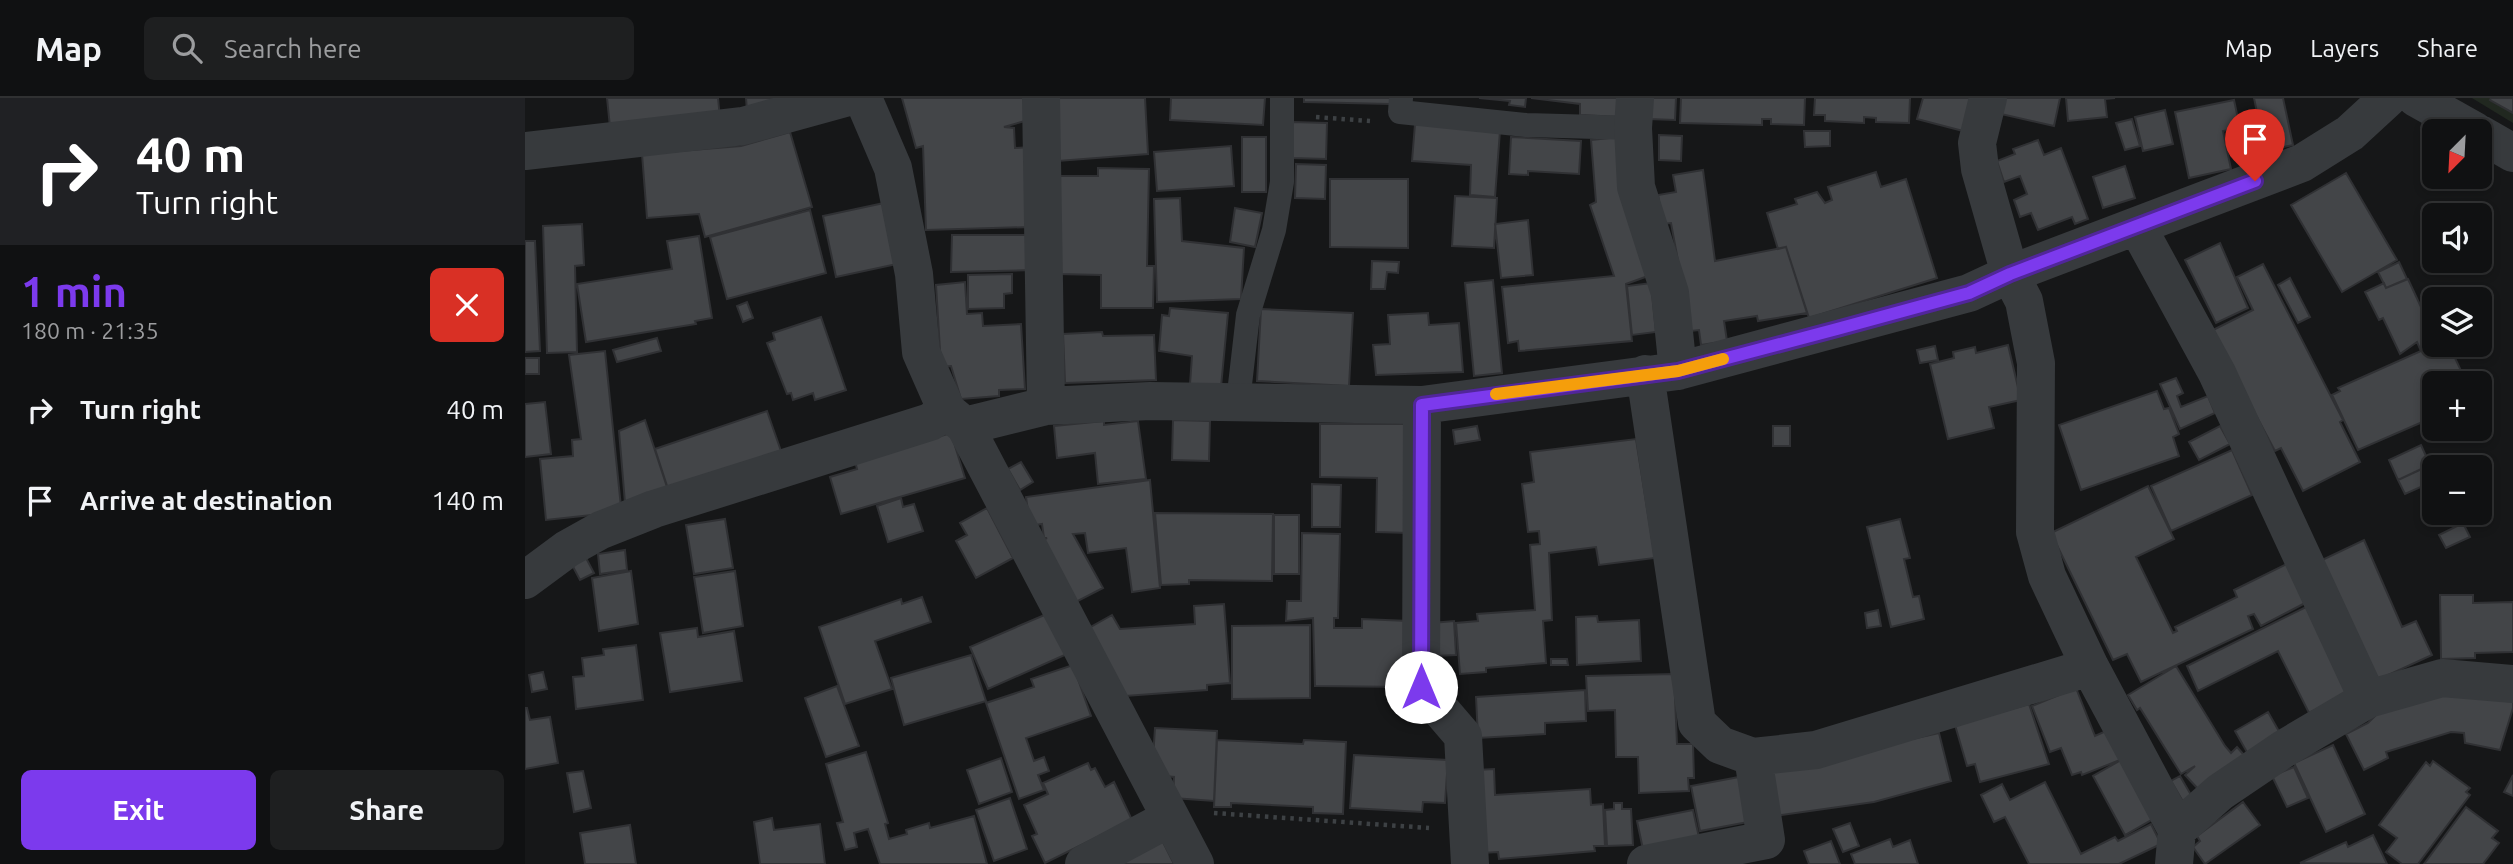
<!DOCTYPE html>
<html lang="en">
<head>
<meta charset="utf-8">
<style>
	:root { --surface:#101112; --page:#1e1f20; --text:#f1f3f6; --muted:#9c9d9f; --line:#303132; --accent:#7c3aed }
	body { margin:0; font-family:Ubuntu,sans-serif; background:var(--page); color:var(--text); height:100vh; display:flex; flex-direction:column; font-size:26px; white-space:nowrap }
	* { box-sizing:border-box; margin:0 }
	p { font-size:23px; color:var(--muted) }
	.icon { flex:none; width:38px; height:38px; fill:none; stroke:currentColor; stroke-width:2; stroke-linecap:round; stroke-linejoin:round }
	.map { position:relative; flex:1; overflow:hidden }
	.panel { display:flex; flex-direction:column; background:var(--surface); width:525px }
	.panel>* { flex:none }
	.guide { background:#202124; color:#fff; overflow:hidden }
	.needle { width:46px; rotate:204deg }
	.buttons { position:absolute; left:1897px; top:21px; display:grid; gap:14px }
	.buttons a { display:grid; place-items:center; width:70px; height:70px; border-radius:10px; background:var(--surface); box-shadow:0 4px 10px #0003,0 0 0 2px var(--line); font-size:35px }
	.pin { position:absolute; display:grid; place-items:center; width:60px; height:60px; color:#fff; margin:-72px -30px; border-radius:50% 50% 50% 0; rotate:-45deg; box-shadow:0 0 7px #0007 }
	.pin .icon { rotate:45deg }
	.me { position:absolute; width:77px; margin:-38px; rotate:0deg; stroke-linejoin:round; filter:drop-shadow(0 0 5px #0008) }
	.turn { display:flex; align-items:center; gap:24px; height:147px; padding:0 21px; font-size:32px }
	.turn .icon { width:91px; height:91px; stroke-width:2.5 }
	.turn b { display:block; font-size:49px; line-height:60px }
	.round { display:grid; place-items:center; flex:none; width:74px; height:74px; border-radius:10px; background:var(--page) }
	.summary { display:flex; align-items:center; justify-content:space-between; height:119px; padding:0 21px }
	h1 { font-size:42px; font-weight:600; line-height:52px; color:var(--accent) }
	.button { display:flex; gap:14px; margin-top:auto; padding:14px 21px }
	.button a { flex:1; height:80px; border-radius:10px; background:var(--accent); color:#fff; font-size:28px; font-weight:600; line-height:80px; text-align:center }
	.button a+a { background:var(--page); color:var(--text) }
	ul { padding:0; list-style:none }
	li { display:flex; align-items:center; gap:21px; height:91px; padding:0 21px }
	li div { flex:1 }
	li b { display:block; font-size:26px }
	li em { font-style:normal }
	header { display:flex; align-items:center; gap:42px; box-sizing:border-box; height:98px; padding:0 35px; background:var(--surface); border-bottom:2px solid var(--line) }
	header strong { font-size:33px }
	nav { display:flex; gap:38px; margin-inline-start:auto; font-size:24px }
	.search { width:490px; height:63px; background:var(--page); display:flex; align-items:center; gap:18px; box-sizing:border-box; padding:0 24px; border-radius:10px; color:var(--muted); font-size:26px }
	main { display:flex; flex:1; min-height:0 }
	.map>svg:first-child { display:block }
	.green { fill:#212820 }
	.building { fill:#434548; stroke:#303134; stroke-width:2 }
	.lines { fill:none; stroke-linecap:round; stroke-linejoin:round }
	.path { stroke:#3d4144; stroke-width:4.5; stroke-dasharray:3.5 5; stroke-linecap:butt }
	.lane { stroke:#373a3d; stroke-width:24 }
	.street { stroke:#373a3d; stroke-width:38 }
	.route-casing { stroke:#51269a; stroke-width:18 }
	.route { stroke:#7c3aed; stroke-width:12 }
	.slow { stroke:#f59e0b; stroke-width:12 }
</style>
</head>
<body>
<header>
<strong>Map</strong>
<div class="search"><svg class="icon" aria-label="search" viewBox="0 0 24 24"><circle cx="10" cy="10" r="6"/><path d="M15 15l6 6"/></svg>Search here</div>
<nav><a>Map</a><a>Layers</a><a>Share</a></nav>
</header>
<main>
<section class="panel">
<div class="guide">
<div class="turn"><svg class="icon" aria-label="right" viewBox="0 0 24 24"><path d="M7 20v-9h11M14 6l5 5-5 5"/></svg><div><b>40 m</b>Turn right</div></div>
</div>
<div class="summary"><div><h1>1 min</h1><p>180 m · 21:35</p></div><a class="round" style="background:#d93025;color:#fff"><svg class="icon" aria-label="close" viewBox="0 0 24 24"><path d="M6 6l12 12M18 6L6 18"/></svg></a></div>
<ul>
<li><svg class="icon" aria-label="right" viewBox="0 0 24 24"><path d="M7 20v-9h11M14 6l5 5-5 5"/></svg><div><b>Turn right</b></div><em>40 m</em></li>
<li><svg class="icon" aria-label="arrive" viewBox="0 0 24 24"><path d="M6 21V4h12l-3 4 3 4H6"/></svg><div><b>Arrive at destination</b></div><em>140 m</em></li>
</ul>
<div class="button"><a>Exit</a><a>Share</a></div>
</section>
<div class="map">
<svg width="1988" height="766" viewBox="0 0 1988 766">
	<rect width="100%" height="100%" fill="#161718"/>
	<path class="green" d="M1947 0H1988V25Z"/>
	<path class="building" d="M82 0H193L195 20 85 29Z
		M221 0H259L222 13Z
		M377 0H499L500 23 479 29 489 30 490 50 505 49 506 129 401 132 398 48 391 50Z
		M529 0H620L623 56 533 63Z
		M646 0H740L738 27 645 22Z
		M779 0H865V6L779 4Z
		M954 0H1001L1000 9 984 7 985 3Z
		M1006 0H1096L1095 19 1055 17V6Z
		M1124 0H1151L1150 22 1123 21Z
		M1156 0H1280L1279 27 1246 26V21H1237V27L1155 25Z
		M1290 0H1385L1384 25 1351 24V20L1339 19V25L1300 23V17H1289Z
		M1398 0H1447L1438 33 1392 21Z
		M1479 0H1535L1529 28 1476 16Z
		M1541 0H1590L1580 1 1582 19 1543 23Z
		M1729 0H1758L1768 47 1740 53Z
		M1966 0H1988V15L1965 2Z
		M1709 2 1715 30 1698 33 1706 71 1664 80 1650 14Z
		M1640 12 1648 46 1618 53 1610 19Z
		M1607 21 1615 48 1600 52 1591 25Z
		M767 24 802 25 801 61 767 60Z
		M890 26 975 33 970 99 945 97 946 67 887 63Z
		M1279 33H1305V48L1280 49Z
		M265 34 287 109 180 139 174 116 122 120 117 56 216 48Z
		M1134 37 1157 38 1156 63 1134 62Z
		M717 39H741V94H717Z
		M986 39 1056 43 1054 76 1003 73V77L984 76Z
		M1094 39 1123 178 1101 186 1107 243 994 253 993 243 983 245 977 189 1089 178 1065 107 1071 104 1066 42Z
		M1513 42 1519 57 1536 50 1563 121 1550 126 1547 119 1513 132 1506 115 1495 119 1489 102 1502 96 1495 78 1479 84 1472 63 1490 56 1488 51Z
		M706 48 709 88 632 93 629 54Z
		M771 66 801 67 800 101 770 100Z
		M1600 68 1610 100 1578 110 1568 79Z
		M573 70 624 71 622 168H629L628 210H576V177L533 176 535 78H573Z
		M1178 72 1190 163 1261 149 1282 215 1233 223 1232 218 1199 223 1202 243 1176 247 1174 232 1166 233 1146 125 1138 126 1133 97 1151 94 1148 77Z
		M1351 74 1356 89 1381 81 1412 180 1284 220 1261 149 1253 151 1242 115 1272 106 1270 101 1292 94 1300 105 1307 102 1303 89Z
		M1821 75 1872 162 1817 194 1766 107Z
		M805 81H883V150L805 149Z
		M930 98 972 100 969 150 927 148Z
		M655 100 657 143 719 150 716 201 632 204 629 101Z
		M359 105 372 166 311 179 298 118Z
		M710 110 737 115 730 149 705 144Z
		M285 112 301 175 202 201 185 139Z
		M1003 122 1008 177 976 180 970 126Z
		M57 126 59 167 50 168 52 254 22 255 18 128Z
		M427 137H508L509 172 426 174Z
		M174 138 187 220 170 223 171 226 61 244 52 186 147 171 142 143Z
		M0 143H10L15 253 0 254Z
		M1695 145 1723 210 1691 225 1660 162Z
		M847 163 874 164 873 175 862 174 860 191H846Z
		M1874 164 1882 181 1861 190 1853 174Z
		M1738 166 1818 322 1815 324 1835 364 1778 393 1756 350 1750 353 1686 233 1728 212 1712 179Z
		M487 176V195L479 196V210L443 211V177Z
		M1765 180 1785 219 1773 225 1753 187Z
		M1883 181 1909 237V247H1924L1938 277 1922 285H1909V319L1833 352 1807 297 1815 293 1813 290 1896 253 1892 244 1875 256 1858 220 1854 222 1840 194 1859 185 1861 190Z
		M968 182 977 275 949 278 940 185Z
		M440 184 442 216 457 215 458 228 496 226 500 291 474 292V298L436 301 426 268 416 269 411 187Z
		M1126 185 1131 234 1107 237 1102 188Z
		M222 204 228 220 218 224 212 208Z
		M645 210 703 215 696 289 665 286 667 258 634 253 637 217 644 218Z
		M736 211 828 215 824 288 732 283Z
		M903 215 904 227 934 225 938 274 851 277 848 247 865 246 863 217Z
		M296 219 321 292 290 302 288 295 268 302 266 295 262 296 242 245 250 242 248 235Z
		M577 234 578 238 629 237 631 282 540 285 538 236Z
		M132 240 136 253 92 264 88 252Z
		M1483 247 1496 302 1464 309 1469 330 1423 341 1405 266 1429 260 1428 254 1450 249 1451 255Z
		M1410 248 1413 262 1395 265 1392 252Z
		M80 253 96 409 67 417 21 422 15 361 48 358 47 342 56 341 44 257Z
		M0 260H14V276H0Z
		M1651 280 1658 295 1652 298 1656 309 1683 298 1690 315 1655 331 1635 286Z
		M1632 293 1639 311 1644 310 1654 336 1648 339 1654 358 1556 392 1534 327Z
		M20 304 26 356 0 359V306Z
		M242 313 256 353 143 391 130 351Z
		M120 322 142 389 100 405 94 333Z
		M648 322 685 323 684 363 647 362Z
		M579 323V327L613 323 621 381 573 386 570 355 532 360 529 328Z
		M795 326H885L884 435 851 434 852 380 795 379Z
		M952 328 955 342 930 346 928 332Z
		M1248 328H1265V348H1248Z
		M1695 328 1705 346 1674 362 1664 344Z
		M426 335 440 380 316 416 305 379 332 371 330 363Z
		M1111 341 1130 460 1074 467 1071 449 1024 455 1027 522 1018 523 1021 565 961 570V574L935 576 931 525 953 523 952 516 1010 512 1005 447 1015 446 1014 433 1003 434 997 386 1009 384 1005 354Z
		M1896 347 1905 367 1873 382 1864 362Z
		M1707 352 1727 397 1646 433 1626 388Z
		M496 364 508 384 495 392 483 371Z
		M1901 369 1907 384 1880 396 1873 382Z
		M625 382 635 490 607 494 601 450 563 455 560 435 548 436 578 490 549 505 515 443 522 440H519L517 426 505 428 501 399Z
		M787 386 816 387 815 429H787Z
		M1623 388 1649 441 1611 459 1648 535 1652 533 1650 529 1712 499 1709 492 1766 464 1786 502 1736 528 1729 516 1723 518 1728 531 1616 584 1602 556 1588 562 1526 435Z
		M376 400 378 409 389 406 398 433 363 444 352 408Z
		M462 410 488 460 451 480 431 443 442 437 435 425Z
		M630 415 748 416 747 483 664 482V486L636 487Z
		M749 417H774V476H749Z
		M200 421 208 470 169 476 161 427Z
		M1375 421 1385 460 1379 461 1388 499 1394 498 1399 521 1366 529 1342 429Z
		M1938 425 1945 439 1921 450 1914 437Z
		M777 435 815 436 813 520H809V530H837V521L884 523 883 589 790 588 788 520 761 523 762 503H776Z
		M1839 442 1877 529 1891 523 1907 557 1848 584 1795 463Z
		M100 452 102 472 75 476 73 456Z
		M60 458 69 475 55 482 46 465Z
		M106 473 113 526 74 533 67 480Z
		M210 473 218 528 178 535 169 479Z
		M1915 497H1948V505L1988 504V554L1950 555V560L1916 561Z
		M397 499 406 524 350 543 367 591 320 606 294 529 376 501 377 506Z
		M699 506 705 585 682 587V592L600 598 564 530 587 517 595 531 670 526 669 508Z
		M1785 507 1827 594 1784 615 1753 553 1673 593 1662 568Z
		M1353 512 1356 528 1342 530 1340 515Z
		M524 515 542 556 463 591 445 549Z
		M1072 518 1073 524 1114 522 1116 563 1052 567 1051 519Z
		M929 523 931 557 910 558 907 525Z
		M785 527V600L707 601V528Z
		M172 530 173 539 209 533 217 583 145 594 135 535Z
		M111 547 118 602 51 611 48 579 59 578 57 560 79 557 78 551Z
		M446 557 461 603 379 627 366 580Z
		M1026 561H1042L1043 567H1026Z
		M548 567 566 618 501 640 509 663 519 659 524 673 513 677 519 692 494 701 461 605 509 589 506 581Z
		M1651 568 1700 648 1706 655 1712 649 1719 657 1676 694 1660 677 1670 668 1656 676 1615 610 1612 612 1603 597Z
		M18 574 22 591 7 594 4 577Z
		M1149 576 1152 646H1168L1169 680H1163L1164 693 1114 695 1113 659H1091L1090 612 1063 613 1061 578Z
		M312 588 334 648 301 659 280 600Z
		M1551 590 1570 638 1581 633 1595 662 1557 677 1556 674 1547 677 1536 650 1525 654 1507 608Z
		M1060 592 1061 623 1020 625V636L953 640 951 599Z
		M1915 597 1988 598V610L1975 652 1940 645 1939 635 1926 634 1861 654 1863 660 1839 672 1821 636 1843 625 1853 615Z
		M1504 606 1524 666 1455 684 1450 666 1442 668 1430 627Z
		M0 610H2L5 622 25 619 33 665 0 671Z
		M1743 614 1756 637 1723 656 1710 633Z
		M630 630 692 633 689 703 648 700 649 679 639 678 628 660Z
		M1414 635 1426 683 1349 704 1250 718 1242 673Z
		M692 642 778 646 779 642 821 644 818 716 788 715V709L706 705V709H689Z
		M1808 647 1840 716 1801 734 1769 665Z
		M341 654 363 725 360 726 364 741 382 736 381 732 404 725 405 730 449 718 462 766H355L343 731 329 735 332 749 320 752 312 725 318 724 301 666Z
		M829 657 923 662 920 705 898 704 897 714 825 710Z
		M476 660 487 694 454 706 442 672Z
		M1596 662 1628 721 1600 737 1568 678Z
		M1908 663 1945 690 1941 694 1945 697 1893 766H1877L1861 754 1872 740 1854 727 1901 664 1905 668Z
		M563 665 566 672 570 670 580 689 589 684 607 722 520 765 507 738 512 736 499 707 523 696 518 685Z
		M1769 669 1783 700 1762 709 1747 678Z
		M969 671 970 697 1065 691 1066 707 1078 706 1080 748H1069L1070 753 974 761 973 754 957 755 952 672Z
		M58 673 66 710 49 714 42 675Z
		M1988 677V698L1979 694Z
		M1655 678 1669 702 1660 707 1646 683Z
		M1214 679 1223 724 1175 733 1166 688Z
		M1520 684 1556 756 1590 739 1593 743 1626 726 1636 746 1594 766H1504L1480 719 1469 724 1456 697 1477 686 1485 702Z
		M485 700 502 751 469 763 451 712Z
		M1718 704 1735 727 1680 766 1668 749 1675 743 1672 738Z
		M1089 705H1097V711H1106L1108 747 1082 748 1080 712 1089 711Z
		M1941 709 1973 733 1967 740 1974 745 1958 766H1899Z
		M1168 712 1175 744 1119 756 1112 723Z
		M247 720 249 732 295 726 300 766H235L229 724Z
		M1325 725 1334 748 1318 754 1308 731Z
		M105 727 111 766H60L55 735Z
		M1848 737 1862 766 1775 765 1821 744 1823 749Z
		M636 740 649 766H584Z
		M1365 741 1368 749 1385 742 1393 766H1330L1326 756Z
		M1306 743 1315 766H1284L1279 753Z"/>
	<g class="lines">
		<path class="path" d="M791 19 845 23
			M689 715 904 730"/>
		<path class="lane" d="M876 0 875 14 1001 27 1108 30
			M713 304 723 217 749 132 757 84V0"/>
		<path class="street" d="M338 0 368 70 389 176 396 254 422 313
			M516 0 521 308
			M1110 0 1108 30 1111 89 1145 195 1153 273
			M1463 0 1452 45 1455 71 1485 176 1499 203 1511 265 1510 434 1522 478 1565 569 1652 732 1649 766
			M1891 0 1950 33
			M1955 36 1988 55
			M0 53 218 28 320 0
			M1612 128 1692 275 1843 601
			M1120 276 1172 625 1195 647 1228 659 1241 742 1121 766
			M897 307 896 589 938 638 945 766
			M440 328 521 308 625 303 897 307 1153 273 1444 195 1485 176 1777 65 1825 35 1863 0
			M0 482 42 451 76 432 129 411 405 324 422 313 440 328 670 766
			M1228 659 1291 652 1565 569
			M1652 732 1695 694 1760 650 1843 601 1917 580 1988 586
			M559 766 645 720"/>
	</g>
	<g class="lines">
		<g class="route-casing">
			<path id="route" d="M896 589 897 307 1153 273 1312 231 1444 195 1485 176 1730 83"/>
		</g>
		<use href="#route" class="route"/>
		<path class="slow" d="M971 296 1153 273 1198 261"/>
	</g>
</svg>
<div class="buttons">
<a><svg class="needle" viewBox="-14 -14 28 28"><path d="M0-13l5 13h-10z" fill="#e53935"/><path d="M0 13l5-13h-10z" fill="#9c9d9f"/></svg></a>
<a><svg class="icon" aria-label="sound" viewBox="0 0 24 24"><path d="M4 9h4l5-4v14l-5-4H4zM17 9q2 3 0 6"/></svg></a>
<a><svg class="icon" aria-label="layers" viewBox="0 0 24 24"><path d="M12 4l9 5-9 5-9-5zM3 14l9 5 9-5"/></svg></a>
<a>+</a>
<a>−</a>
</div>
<div class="pin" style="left:1730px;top:83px;background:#d93025"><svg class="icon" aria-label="arrive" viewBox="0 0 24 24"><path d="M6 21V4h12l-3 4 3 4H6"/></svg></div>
<svg class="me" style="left:896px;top:589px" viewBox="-20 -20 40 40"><circle r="19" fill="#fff"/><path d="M0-13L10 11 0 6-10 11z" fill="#7c3aed"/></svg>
</div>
</main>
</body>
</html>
